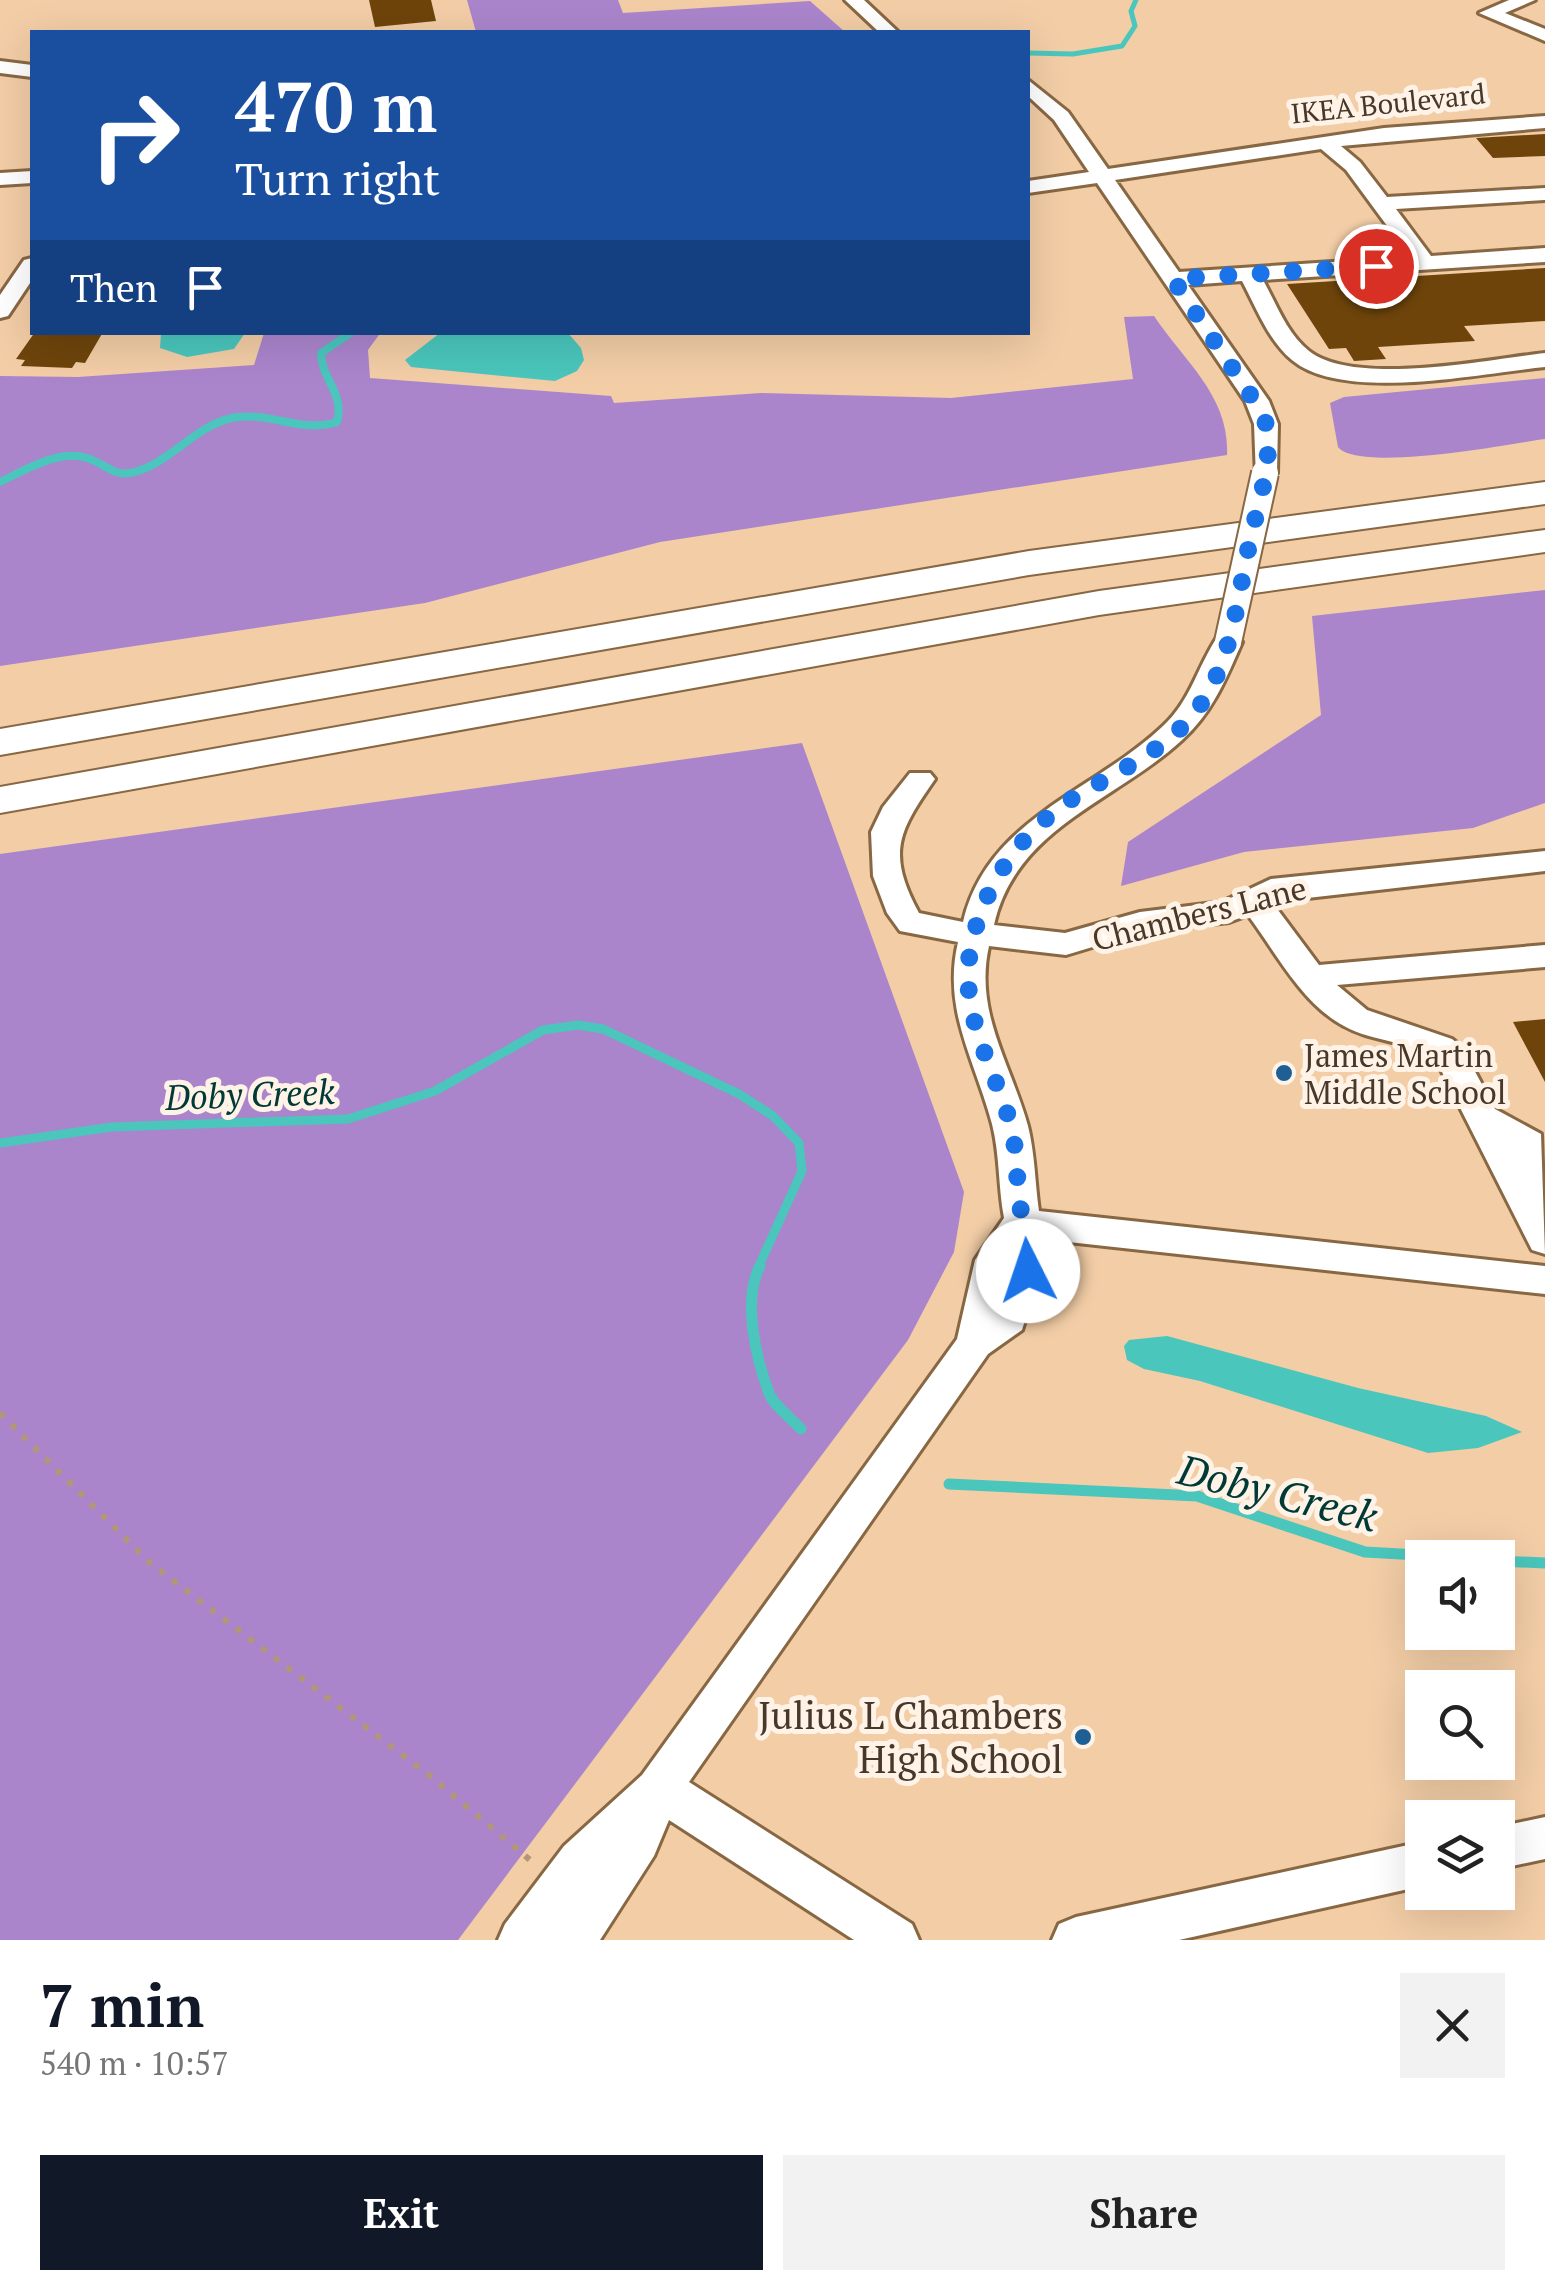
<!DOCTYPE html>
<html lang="en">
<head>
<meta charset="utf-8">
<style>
	:root { --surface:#fff; --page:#f2f2f2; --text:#222; --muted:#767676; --accent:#111827 }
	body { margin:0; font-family:"PT Serif",serif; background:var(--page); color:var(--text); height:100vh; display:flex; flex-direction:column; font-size:38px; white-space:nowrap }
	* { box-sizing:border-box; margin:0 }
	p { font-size:32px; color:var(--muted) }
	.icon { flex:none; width:55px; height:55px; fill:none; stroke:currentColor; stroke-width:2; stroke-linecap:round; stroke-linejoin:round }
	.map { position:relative; height:1940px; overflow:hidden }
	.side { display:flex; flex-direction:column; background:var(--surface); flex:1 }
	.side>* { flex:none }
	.banner { position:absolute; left:30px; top:30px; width:1000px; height:305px; border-radius:0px; box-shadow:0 10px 40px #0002; background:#1a4fa0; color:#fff; overflow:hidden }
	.buttons { position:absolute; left:1405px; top:1540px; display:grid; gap:20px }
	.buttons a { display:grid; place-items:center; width:110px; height:110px; border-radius:0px; background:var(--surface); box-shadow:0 10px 40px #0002; font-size:50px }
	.pin { position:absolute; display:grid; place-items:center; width:85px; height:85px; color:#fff; margin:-42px; border:5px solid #fff; border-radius:50%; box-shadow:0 2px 10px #0007 }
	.me { position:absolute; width:110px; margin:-55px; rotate:356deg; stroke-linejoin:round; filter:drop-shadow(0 0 8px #0008) }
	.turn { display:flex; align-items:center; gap:35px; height:210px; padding:0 40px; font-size:45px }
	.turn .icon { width:130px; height:130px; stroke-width:2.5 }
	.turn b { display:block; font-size:70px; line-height:85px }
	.then { display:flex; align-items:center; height:95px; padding:0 40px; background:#0003; gap:20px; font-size:38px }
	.round { display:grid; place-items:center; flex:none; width:105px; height:105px; border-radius:0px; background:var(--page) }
	.head { display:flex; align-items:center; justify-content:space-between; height:170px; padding:0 40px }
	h1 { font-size:60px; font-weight:600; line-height:75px; color:var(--accent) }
	.button { display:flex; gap:20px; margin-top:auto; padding:20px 40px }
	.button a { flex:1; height:115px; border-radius:0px; background:var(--accent); color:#fff; font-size:40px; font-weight:600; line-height:115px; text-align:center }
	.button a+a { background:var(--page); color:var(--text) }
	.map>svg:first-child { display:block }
	.forest { fill:#aa85cc }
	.water { fill:#4ac6bc }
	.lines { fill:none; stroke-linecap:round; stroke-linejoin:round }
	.stream-far3 { stroke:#4ac6bc; stroke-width:5 }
	.stream-far2 { stroke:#4ac6bc; stroke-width:8 }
	.stream-far1 { stroke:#4ac6bc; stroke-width:9 }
	.stream { stroke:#4ac6bc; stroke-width:11 }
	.building { fill:#6e440b }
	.minor-casing { stroke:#886743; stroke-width:6 }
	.highway-casing { stroke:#886743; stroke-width:4 }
	.path { stroke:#b29678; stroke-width:6; stroke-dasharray:6 10; stroke-linecap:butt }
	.minor { fill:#fff; fill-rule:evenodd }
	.highway { fill:#fff; fill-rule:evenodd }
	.minor-bridge-casing { stroke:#886743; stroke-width:30; stroke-linecap:butt }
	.minor-bridge { stroke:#fff; stroke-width:26 }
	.route { stroke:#1a73e8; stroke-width:18; stroke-dasharray:0 32.4 }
	.poi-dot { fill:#1e6095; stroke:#fff3e8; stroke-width:4 }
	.labels { text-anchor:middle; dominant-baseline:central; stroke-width:10; stroke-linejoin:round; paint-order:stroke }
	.far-street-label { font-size:28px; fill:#473829; stroke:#fff3e8 }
	.street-label { font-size:32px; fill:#473829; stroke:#fff3e8 }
	.poi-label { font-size:32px; fill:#473829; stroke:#fff3e8; text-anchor:start }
	.water-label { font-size:35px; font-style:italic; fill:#003a36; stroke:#fff3e8 }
	.near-poi-label { font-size:38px; fill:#473829; stroke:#fff3e8; text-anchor:end }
	.near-water-label { font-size:42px; font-style:italic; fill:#003a36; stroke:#fff3e8 }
</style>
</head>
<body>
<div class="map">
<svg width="1545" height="1940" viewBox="0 0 1545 1940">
	<rect width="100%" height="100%" fill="#f2cda6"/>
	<path class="forest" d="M467 0H618L623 13 810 1 845 32H476Z
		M1154 316C1185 362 1230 397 1227 455L660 542 425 603 0 666V376L78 377 254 365 264 333 381 332 368 350 370 378 611 396 614 403 761 393 951 398 1133 379 1124 317Z
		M1545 378V439C1509 444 1359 473 1338 447L1330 403 1344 397Z
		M1545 590V803L1473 828 1244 852 1121 886 1128 842 1321 715 1312 616Z
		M802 743 964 1192 954 1252 908 1340 458 1940H0V854Z"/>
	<path class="water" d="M567 332 581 348 584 360 577 371 555 381 411 367 405 360 440 333Z
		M161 333 162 332 245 333 234 349 187 357 160 348Z
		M1167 1336 1358 1388 1486 1416 1522 1432 1478 1448 1428 1453 1200 1381 1144 1369 1127 1360 1124 1346 1129 1340Z"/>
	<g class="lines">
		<path class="stream-far3" d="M1028 53 1073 54 1122 46 1135 26 1131 11 1136 0"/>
		<path class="stream-far2" d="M0 482C25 470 59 449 87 458 102 462 113 476 130 473 171 465 196 422 238 417 273 413 302 433 337 422 345 393 321 379 321 353L352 332"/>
		<path class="stream-far1" d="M0 1143 112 1127 348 1119 435 1091 543 1030 578 1025 603 1029 739 1094 773 1116 799 1143 802 1171 758 1268"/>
		<path class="stream" d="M760 1266C742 1300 756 1358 769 1393 774 1406 791 1418 801 1429
			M949 1484 1197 1496 1365 1552 1472 1558
			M1498 1561 1545 1563"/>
	</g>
	<path class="building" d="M369 0H431L436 21 375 27Z
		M1545 134V156L1493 158 1476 138Z
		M1545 268V321L1464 326 1475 341 1378 347 1386 359 1354 361 1346 348 1329 349 1287 284Z
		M35 332H103L85 363 76 362 72 368 21 366 25 360 16 359Z
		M1545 1019V1082L1513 1022Z"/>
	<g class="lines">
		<g class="minor-casing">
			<path id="minor" d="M845 0H864L898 32H879Z
				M1509 0H1535L1505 13 1545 29V41L1479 13Z
				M0 61 32 65V77L0 73Z
				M1028 80 1068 112 1108 169 1384 128 1545 116V128L1341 146 1360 162 1387 197 1545 188V200L1396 209 1431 256 1545 248V262L1263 280C1276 303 1287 334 1309 351 1355 387 1489 359 1545 353V367C1482 373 1343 403 1292 360 1268 340 1256 307 1242 281L1188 285 1269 401 1278 424 1277 473 1265 480 1256 478 1254 424 1245 401 1097 183 1028 193V181L1089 172 1054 120 1028 96ZM1321 149 1346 170 1410 257 1179 272 1115 180Z
				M32 171V183L0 185V173Z
				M32 258V280L8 316 0 318V295L24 260Z
				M1228 634 1242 642C1226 679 1212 713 1182 740 1116 801 1015 828 994 925L1065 933 1140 912 1222 902 1271 879 1545 851V871L1272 902 1319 965 1545 945V967L1337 985 1367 1010 1452 1039 1462 1047 1495 1109 1541 1134 1545 1254 1532 1250 1437 1062C1410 1039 1374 1043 1344 1026 1302 1004 1275 951 1248 915L1229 922 1142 932 1066 955 989 946C974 1013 1011 1064 1028 1126 1035 1154 1035 1183 1039 1211L1545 1266V1294L1050 1240 1022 1330 988 1354 689 1782 912 1924 919 1940H854L669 1820 654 1856 600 1940H498L505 1924 564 1846 642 1775 957 1339 975 1260 1004 1218C998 1187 1000 1155 992 1124 975 1060 942 1010 958 942L900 931 887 913 873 876 871 832 883 807 910 773H930L935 779C899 831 886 852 919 913L963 922C987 819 1093 792 1162 727 1191 701 1197 667 1218 636Z
				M1545 1817V1859L1498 1869V1827Z
				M1422 1842V1886L1179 1940H1052L1059 1924 1076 1917Z"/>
		</g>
		<g class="highway-casing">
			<path id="highway" d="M1545 482V504L1029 575 0 755V729L1029 551Z
				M1545 530V552L1099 615 0 813V787L1099 591Z"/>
		</g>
		<path class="path" d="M0 1413 149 1562 430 1776 536 1865"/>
		<use href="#minor" class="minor"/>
		<use href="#highway" class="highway"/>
		<g class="minor-bridge-casing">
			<path id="minor-bridge" d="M1228 642 1265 473"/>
		</g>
		<use href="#minor-bridge" class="minor-bridge"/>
	</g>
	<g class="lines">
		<path class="route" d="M1028 1271 1033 1240C1031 1232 1025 1227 1023 1220 1015 1189 1019 1154 1010 1122 992 1063 958 1011 971 947 985 878 1028 822 1090 788 1132 764 1176 743 1203 701 1233 655 1238 594 1250 541 1258 502 1277 454 1263 414L1173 279 1376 266"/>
	</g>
	<g class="poi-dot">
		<circle cx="1284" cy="1073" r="10"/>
		<circle cx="1083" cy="1737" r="10"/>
	</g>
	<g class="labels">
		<g class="far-street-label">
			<text transform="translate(1388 103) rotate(-6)">IKEA Boulevard</text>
		</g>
		<g class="street-label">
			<text transform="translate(1199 913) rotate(-14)">Chambers Lane</text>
		</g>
		<g class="poi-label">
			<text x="1304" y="1055">James Martin<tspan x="1304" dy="37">Middle School</tspan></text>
		</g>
		<g class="water-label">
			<text transform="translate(250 1094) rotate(-2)">Doby Creek</text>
		</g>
		<g class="near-poi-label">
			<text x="1063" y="1715">Julius L Chambers<tspan x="1063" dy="44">High School</tspan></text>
		</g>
		<g class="near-water-label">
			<text transform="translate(1278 1492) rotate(14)">Doby Creek</text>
		</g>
	</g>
</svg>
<div class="buttons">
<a><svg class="icon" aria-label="sound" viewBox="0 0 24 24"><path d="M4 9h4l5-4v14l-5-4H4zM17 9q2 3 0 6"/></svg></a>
<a><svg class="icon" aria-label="search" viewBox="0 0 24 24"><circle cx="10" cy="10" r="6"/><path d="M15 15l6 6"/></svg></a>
<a><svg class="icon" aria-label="layers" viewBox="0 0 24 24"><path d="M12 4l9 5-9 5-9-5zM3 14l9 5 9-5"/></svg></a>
</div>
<div class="pin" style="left:1376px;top:266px;background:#d93025"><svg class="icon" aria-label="arrive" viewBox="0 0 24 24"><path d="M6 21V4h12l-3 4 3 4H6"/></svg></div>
<svg class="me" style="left:1028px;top:1271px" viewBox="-20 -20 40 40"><circle r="19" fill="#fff"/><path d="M0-13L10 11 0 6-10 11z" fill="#1a73e8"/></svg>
<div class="banner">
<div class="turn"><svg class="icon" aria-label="right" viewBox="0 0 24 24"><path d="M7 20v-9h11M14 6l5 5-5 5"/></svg><div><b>470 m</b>Turn right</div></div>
<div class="then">Then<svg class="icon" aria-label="arrive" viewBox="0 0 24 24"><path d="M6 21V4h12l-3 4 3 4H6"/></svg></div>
</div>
</div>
<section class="side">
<div class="head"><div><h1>7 min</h1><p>540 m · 10:57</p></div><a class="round"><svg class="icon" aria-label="close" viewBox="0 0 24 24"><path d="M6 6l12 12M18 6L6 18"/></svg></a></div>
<div class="button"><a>Exit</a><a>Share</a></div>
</section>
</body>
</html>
